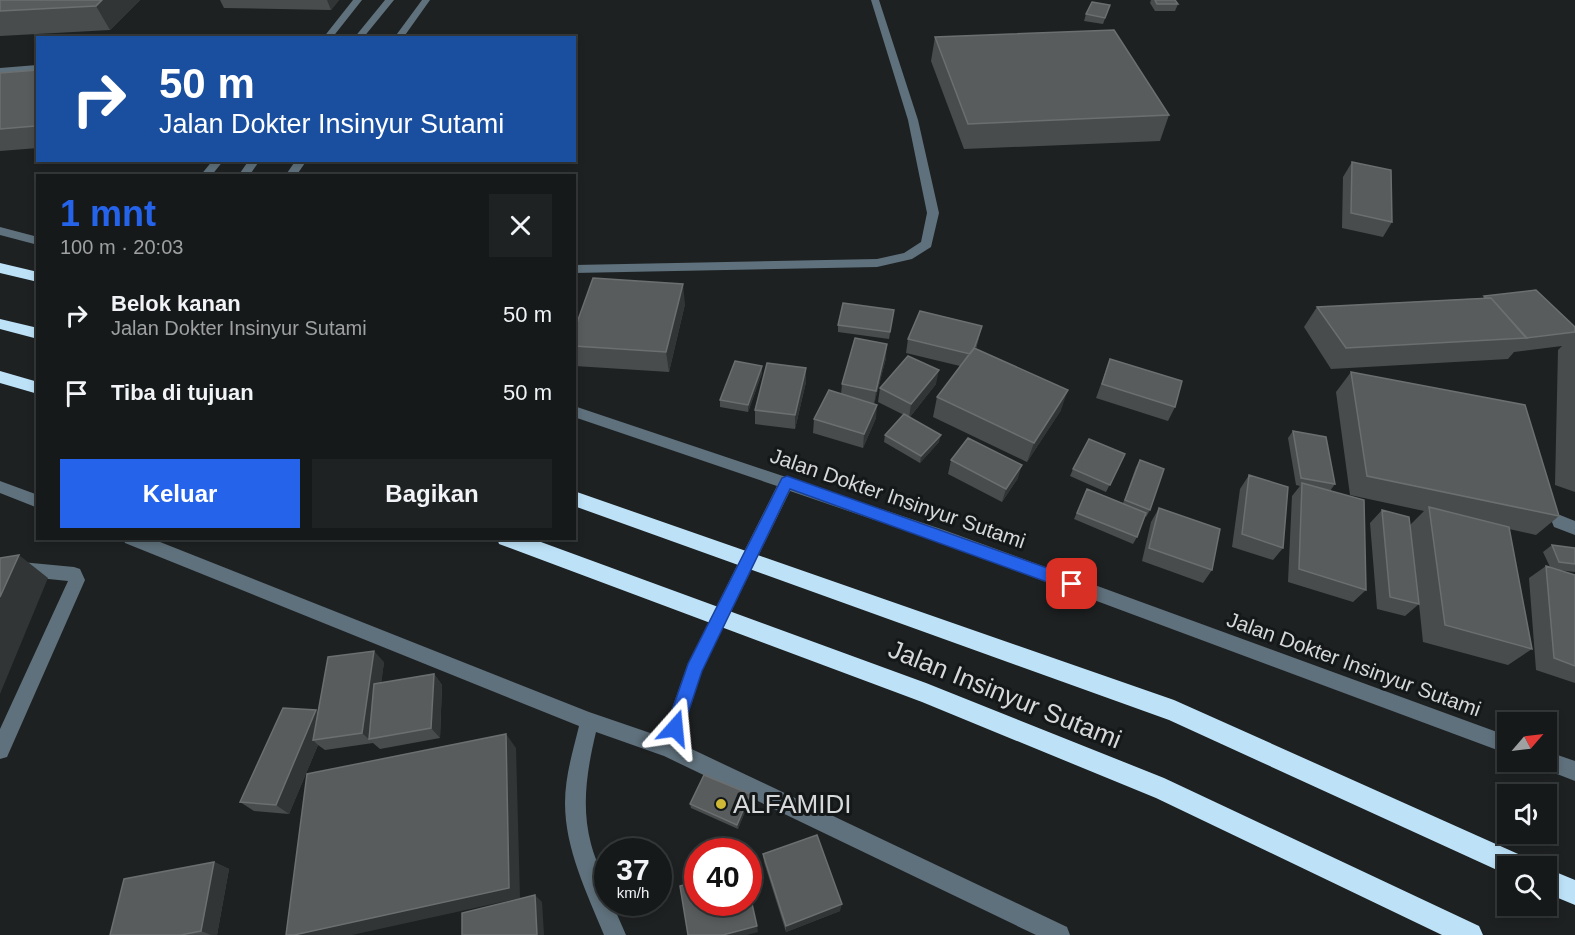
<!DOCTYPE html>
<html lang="id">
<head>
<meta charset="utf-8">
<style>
	:root { --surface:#16191a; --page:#1f2223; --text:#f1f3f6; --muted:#9ea0a2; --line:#353839; --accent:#2563eb }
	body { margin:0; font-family:Arial,sans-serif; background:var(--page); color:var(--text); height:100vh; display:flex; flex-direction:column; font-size:22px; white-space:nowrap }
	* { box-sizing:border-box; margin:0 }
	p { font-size:20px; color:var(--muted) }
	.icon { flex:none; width:33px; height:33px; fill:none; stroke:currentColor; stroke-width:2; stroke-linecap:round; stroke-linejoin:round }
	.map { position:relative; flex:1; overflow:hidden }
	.details { position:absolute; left:36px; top:174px; width:540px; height:366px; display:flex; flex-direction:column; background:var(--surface); border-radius:0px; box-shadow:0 3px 9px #0003,0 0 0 2px var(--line) }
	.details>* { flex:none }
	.hud { position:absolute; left:36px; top:36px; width:540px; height:126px; border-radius:0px; box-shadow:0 3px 9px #0003,0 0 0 2px var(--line); background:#1a4fa0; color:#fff; overflow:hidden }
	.needle { width:39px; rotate:62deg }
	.controls { position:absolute; left:1497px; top:712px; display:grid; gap:12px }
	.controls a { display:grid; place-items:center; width:60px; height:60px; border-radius:0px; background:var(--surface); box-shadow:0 3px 9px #0003,0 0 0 2px var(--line); font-size:30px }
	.speed { position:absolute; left:594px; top:838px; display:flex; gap:12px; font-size:30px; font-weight:700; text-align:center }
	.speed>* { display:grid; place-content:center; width:78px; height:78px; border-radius:50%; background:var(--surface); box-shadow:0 3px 9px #0003,0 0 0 2px var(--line); line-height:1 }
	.speed small { font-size:15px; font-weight:400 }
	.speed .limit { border:9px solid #d22; background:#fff; color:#111 }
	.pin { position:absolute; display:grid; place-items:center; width:51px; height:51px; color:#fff; margin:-26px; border-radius:12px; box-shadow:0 3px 9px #0006 }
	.me { position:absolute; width:66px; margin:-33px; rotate:18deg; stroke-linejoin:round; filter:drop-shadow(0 0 4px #0008) }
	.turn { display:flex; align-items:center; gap:21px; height:126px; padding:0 24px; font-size:27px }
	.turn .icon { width:78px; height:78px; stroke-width:2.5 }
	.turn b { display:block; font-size:42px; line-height:51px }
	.round { display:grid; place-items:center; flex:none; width:63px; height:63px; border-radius:0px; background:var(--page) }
	.head { display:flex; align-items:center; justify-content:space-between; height:102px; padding:0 24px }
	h1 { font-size:36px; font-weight:800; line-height:45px; color:var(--accent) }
	.button { display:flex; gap:12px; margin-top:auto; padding:12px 24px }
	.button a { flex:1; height:69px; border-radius:0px; background:var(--accent); color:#fff; font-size:24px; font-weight:800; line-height:69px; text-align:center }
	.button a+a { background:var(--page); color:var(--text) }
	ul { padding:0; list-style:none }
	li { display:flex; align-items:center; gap:18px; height:78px; padding:0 24px }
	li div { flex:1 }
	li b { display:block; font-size:22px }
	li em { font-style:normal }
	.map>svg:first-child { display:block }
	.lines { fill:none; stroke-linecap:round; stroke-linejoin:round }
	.minor { fill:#5f717c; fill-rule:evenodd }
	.highway { fill:#bde2f8; fill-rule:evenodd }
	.wall { fill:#494c4d }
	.shaded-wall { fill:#313535 }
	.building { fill:#585c5c; stroke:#6c6f6f; stroke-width:1.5 }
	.route { fill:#2563eb; stroke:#184099; stroke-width:1.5 }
	.poi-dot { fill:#d0b837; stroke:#151819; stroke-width:2 }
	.labels { text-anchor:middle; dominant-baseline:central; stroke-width:6; stroke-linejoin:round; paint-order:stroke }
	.street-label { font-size:21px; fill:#d6d8d9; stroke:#151819 }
	.near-street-label { font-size:26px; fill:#d6d8d9; stroke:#151819 }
	.near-poi-label { font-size:26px; fill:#d6d8d9; stroke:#151819; text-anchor:start }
</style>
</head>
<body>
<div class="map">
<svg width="1575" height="935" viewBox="0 0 1575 935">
	<rect width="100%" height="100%" fill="#1e2122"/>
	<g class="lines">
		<path class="minor" d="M353 0H362L332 38H323Z
			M385 0H394L363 38H354Z
			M422 0H430L403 38H394Z
			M871 0H879L918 120 939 213 931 247 912 259 877 267 574 273V265L877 259 904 253 921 242 927 213 908 120Z
			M37 65V71L0 74V68Z
			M213 160H224L211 176H200Z
			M249 160H260L249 176H238Z
			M296 160H307L296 176H285Z
			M0 227 38 237V245L0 235Z
			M574 406 944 530 1508 736V754L933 540 790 491 702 671 679 743 1067 927 1070 935H1036L664 756 596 732C587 770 581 806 591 844 596 864 608 883 608 903H612L626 935H604C587 893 565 849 565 803 565 776 573 751 579 726L125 543 123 538H150L589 712 662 737 688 663 777 486 574 417Z
			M0 481 38 495V508L0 493Z
			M1560 515 1575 521V535L1554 527 1552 522 1554 517Z
			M0 560 74 567 80 569 85 580 7 757 0 759V729L68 581 0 574Z
			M1546 751 1575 761V781L1539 767 1537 762H1546Z"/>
		<path class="highway" d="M0 263 38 272V282L0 273Z
			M0 319 38 328V339L0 329Z
			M0 371 38 382V394L0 383Z
			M574 491 1174 700 1527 858 1530 867H1508V875L1169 720 574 506Z
			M497 538H530L926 683 1164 778 1479 926 1483 935H1442L1156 798 922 702 499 544Z
			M1546 868 1575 880V905L1546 893Z"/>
	</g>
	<path class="wall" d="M0 0H140L110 30 0 36Z
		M220 0H339L331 10 224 8Z
		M1151 0H1175L1178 4 1175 11H1155L1150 3Z
		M1110 5 1103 24 1084 21 1086 14Z
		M935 37 1169 115 1160 141 964 149 931 61Z
		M38 70V148L0 151V73Z
		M1352 162 1392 222 1383 237 1342 228 1343 177Z
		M1484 296 1575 327V492L1555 485 1558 350 1562 346 1514 352 1508 359 1331 369 1304 327 1317 307 1483 298Z
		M685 304 669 372 575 366 574 331Z
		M894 310 889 339 838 332V325Z
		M982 326 976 349 1061 410 1027 462 933 417 937 397 960 366 906 353 908 339Z
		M886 358 874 404 876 418 863 448 813 433 814 419 841 394 842 384Z
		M1110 359 1175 407 1168 421 1096 398Z
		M806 368V382L795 429 755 424V410Z
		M1351 372 1559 516 1536 535 1509 529 1532 649 1508 665 1423 642 1419 604 1405 616 1377 609 1370 523 1382 510 1410 525 1424 511 1350 495 1336 392Z
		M762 373 748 412 720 407V400Z
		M936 384 910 417 939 442 920 463 884 442 885 435 904 415 878 402 880 388Z
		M1293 431 1335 484 1330 491 1366 590 1353 602 1288 582 1292 496 1300 486 1296 485 1288 438Z
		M1125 454 1106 492 1070 476 1073 469Z
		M951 460 1018 478 1002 502 948 474Z
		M1140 460 1150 510 1146 517 1145 516 1137 537 1133 544 1074 519 1087 489 1123 503 1136 467Z
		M1249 475 1283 548 1273 560 1232 547 1240 489Z
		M1159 508 1212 570 1203 583 1142 561 1151 522Z
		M1552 545 1575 548V572L1558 570 1575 575V683L1536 670 1529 578 1546 566 1550 567 1543 552Z
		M384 662 381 683 434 674 442 685 440 738 380 749 373 743 325 750 318 745 289 814 254 811 240 802 316 710 318 712Z
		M750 799 738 829 691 808 690 804Z
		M763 854 840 911 786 932 764 862Z
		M214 862 229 869 217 935H110Z"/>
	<path class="shaded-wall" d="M102 0H140L110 30 96 6Z
		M327 0H339L331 10Z
		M683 284 685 304 669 372 666 352Z
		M982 326 978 340 969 369 972 355Z
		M887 344 886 358 874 405 876 391Z
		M762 366V373L748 412V405Z
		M806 368V382L795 429V415Z
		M939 370 936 384 909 418 911 404Z
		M1068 390 1061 410 1027 462 1034 443Z
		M877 405 876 418 863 448 864 434Z
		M941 435 939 442 920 463 921 456Z
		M1022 465 1018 478 1002 502 1006 489Z
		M19 555 48 578 0 694V597Z
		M374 651 384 662 374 739H369L373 743 362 733Z
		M434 674 442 685 440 738 431 728Z
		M316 710 328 721 313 740 318 745 289 814 276 805Z
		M506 734 516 748 520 898 352 935H294Z
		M750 794V799L738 829 737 825Z
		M214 862 229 869 217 935H211L201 931Z
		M535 895 542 902 544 935H537Z
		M842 904 840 911 786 932V926Z
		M757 926 758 932 747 935H723Z"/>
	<path class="building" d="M0 0H102L96 6 0 11Z
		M1155 0H1175L1178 4H1157Z
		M1092 2 1110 5 1105 18 1086 14Z
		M1114 30 1169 115 968 124 935 37Z
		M38 70V122L35 126 0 129V73Z
		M1352 162 1391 170 1392 222 1351 213Z
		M593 278 683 284 666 352 574 346V331Z
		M1536 290 1575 327V332L1526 338 1491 298H1486L1484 296Z
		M1491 298 1527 338 1346 348 1317 307Z
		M843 303 894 310 890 332 838 325Z
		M920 311 982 326 974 349 970 354 908 339Z
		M855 338 887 344 876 391 842 384Z
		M974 348 1068 390 1034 443 937 397Z
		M908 356 939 370 911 404 880 388Z
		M1110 359 1182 381 1175 407 1102 384Z
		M735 361 762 366 748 405 720 400Z
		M767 363 806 368 795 415 755 410Z
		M1351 372 1525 405 1559 516 1367 476Z
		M829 390 877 405 864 434 814 419Z
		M904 414 941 435 921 456 885 435Z
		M1293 431 1326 437 1335 484 1301 478Z
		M968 438 1022 465 1006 489 951 460Z
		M1089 439 1125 454 1110 485 1073 469Z
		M1140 460 1164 469 1150 510 1125 500Z
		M1249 475 1288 487 1283 548 1242 534Z
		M1302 483 1364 500 1366 590 1299 569Z
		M1087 489 1146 513 1137 537 1077 513Z
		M1429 507 1509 527 1532 649 1445 625Z
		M1159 508 1220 529 1212 570 1149 548Z
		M1382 510 1409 517 1419 604 1390 597Z
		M1552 545 1575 548V564L1559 562Z
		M19 555 0 597V558Z
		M1546 566 1575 575V666L1554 658Z
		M374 651 362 733 313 740 328 657Z
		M434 674 431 728 369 739 374 684Z
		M283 708 316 710 276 805 240 802Z
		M506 734 509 888 294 935H286L307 774Z
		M704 775 750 794 737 825 690 804Z
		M817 835 842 904 786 926 763 854Z
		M214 862 201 931 181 935H110L124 879Z
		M698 881V903H748V886L757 926 723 935H688L680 886Z
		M535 895 537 935H462V913Z"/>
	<path class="route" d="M787 476 1078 579 1080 584 1072 591 790 489 702 671 681 734 675 737 669 734 666 728 688 664 782 478Z"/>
	<circle class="poi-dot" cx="721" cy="804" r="6"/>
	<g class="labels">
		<g class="street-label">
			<text transform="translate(898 498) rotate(19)">Jalan Dokter Insinyur Sutami</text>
			<text transform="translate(1354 664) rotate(20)">Jalan Dokter Insinyur Sutami</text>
		</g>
		<g class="near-street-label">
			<text transform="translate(1005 694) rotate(22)">Jalan Insinyur Sutami</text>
		</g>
		<g class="near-poi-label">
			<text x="733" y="804">ALFAMIDI</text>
		</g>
	</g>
</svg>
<div class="controls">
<a><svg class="needle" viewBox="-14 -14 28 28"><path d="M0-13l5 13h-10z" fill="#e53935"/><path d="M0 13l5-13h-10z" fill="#9ea0a2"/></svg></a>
<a><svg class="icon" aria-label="sound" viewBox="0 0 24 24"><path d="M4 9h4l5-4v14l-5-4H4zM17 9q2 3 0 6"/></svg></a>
<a><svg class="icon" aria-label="search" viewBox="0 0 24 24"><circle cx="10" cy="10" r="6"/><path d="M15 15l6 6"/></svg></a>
</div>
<div class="speed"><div>37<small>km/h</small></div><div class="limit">40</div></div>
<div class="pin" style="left:1072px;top:584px;background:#d93025"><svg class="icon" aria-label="arrive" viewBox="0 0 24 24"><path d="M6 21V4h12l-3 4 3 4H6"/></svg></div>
<svg class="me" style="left:675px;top:728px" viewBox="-20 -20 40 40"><path d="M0-17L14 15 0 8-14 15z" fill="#2563eb" stroke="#fff" stroke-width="4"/></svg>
<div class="hud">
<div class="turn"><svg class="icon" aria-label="right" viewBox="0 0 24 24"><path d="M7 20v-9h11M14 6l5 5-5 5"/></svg><div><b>50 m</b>Jalan Dokter Insinyur Sutami</div></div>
</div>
<section class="details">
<div class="head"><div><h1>1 mnt</h1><p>100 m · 20:03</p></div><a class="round"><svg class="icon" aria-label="close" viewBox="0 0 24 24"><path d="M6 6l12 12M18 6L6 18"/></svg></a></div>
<ul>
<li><svg class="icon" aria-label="right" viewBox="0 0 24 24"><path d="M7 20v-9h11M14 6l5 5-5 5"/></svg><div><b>Belok kanan</b><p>Jalan Dokter Insinyur Sutami</p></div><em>50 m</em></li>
<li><svg class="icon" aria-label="arrive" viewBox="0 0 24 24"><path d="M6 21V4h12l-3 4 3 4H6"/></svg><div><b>Tiba di tujuan</b></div><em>50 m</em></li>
</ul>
<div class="button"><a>Keluar</a><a>Bagikan</a></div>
</section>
</div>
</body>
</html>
